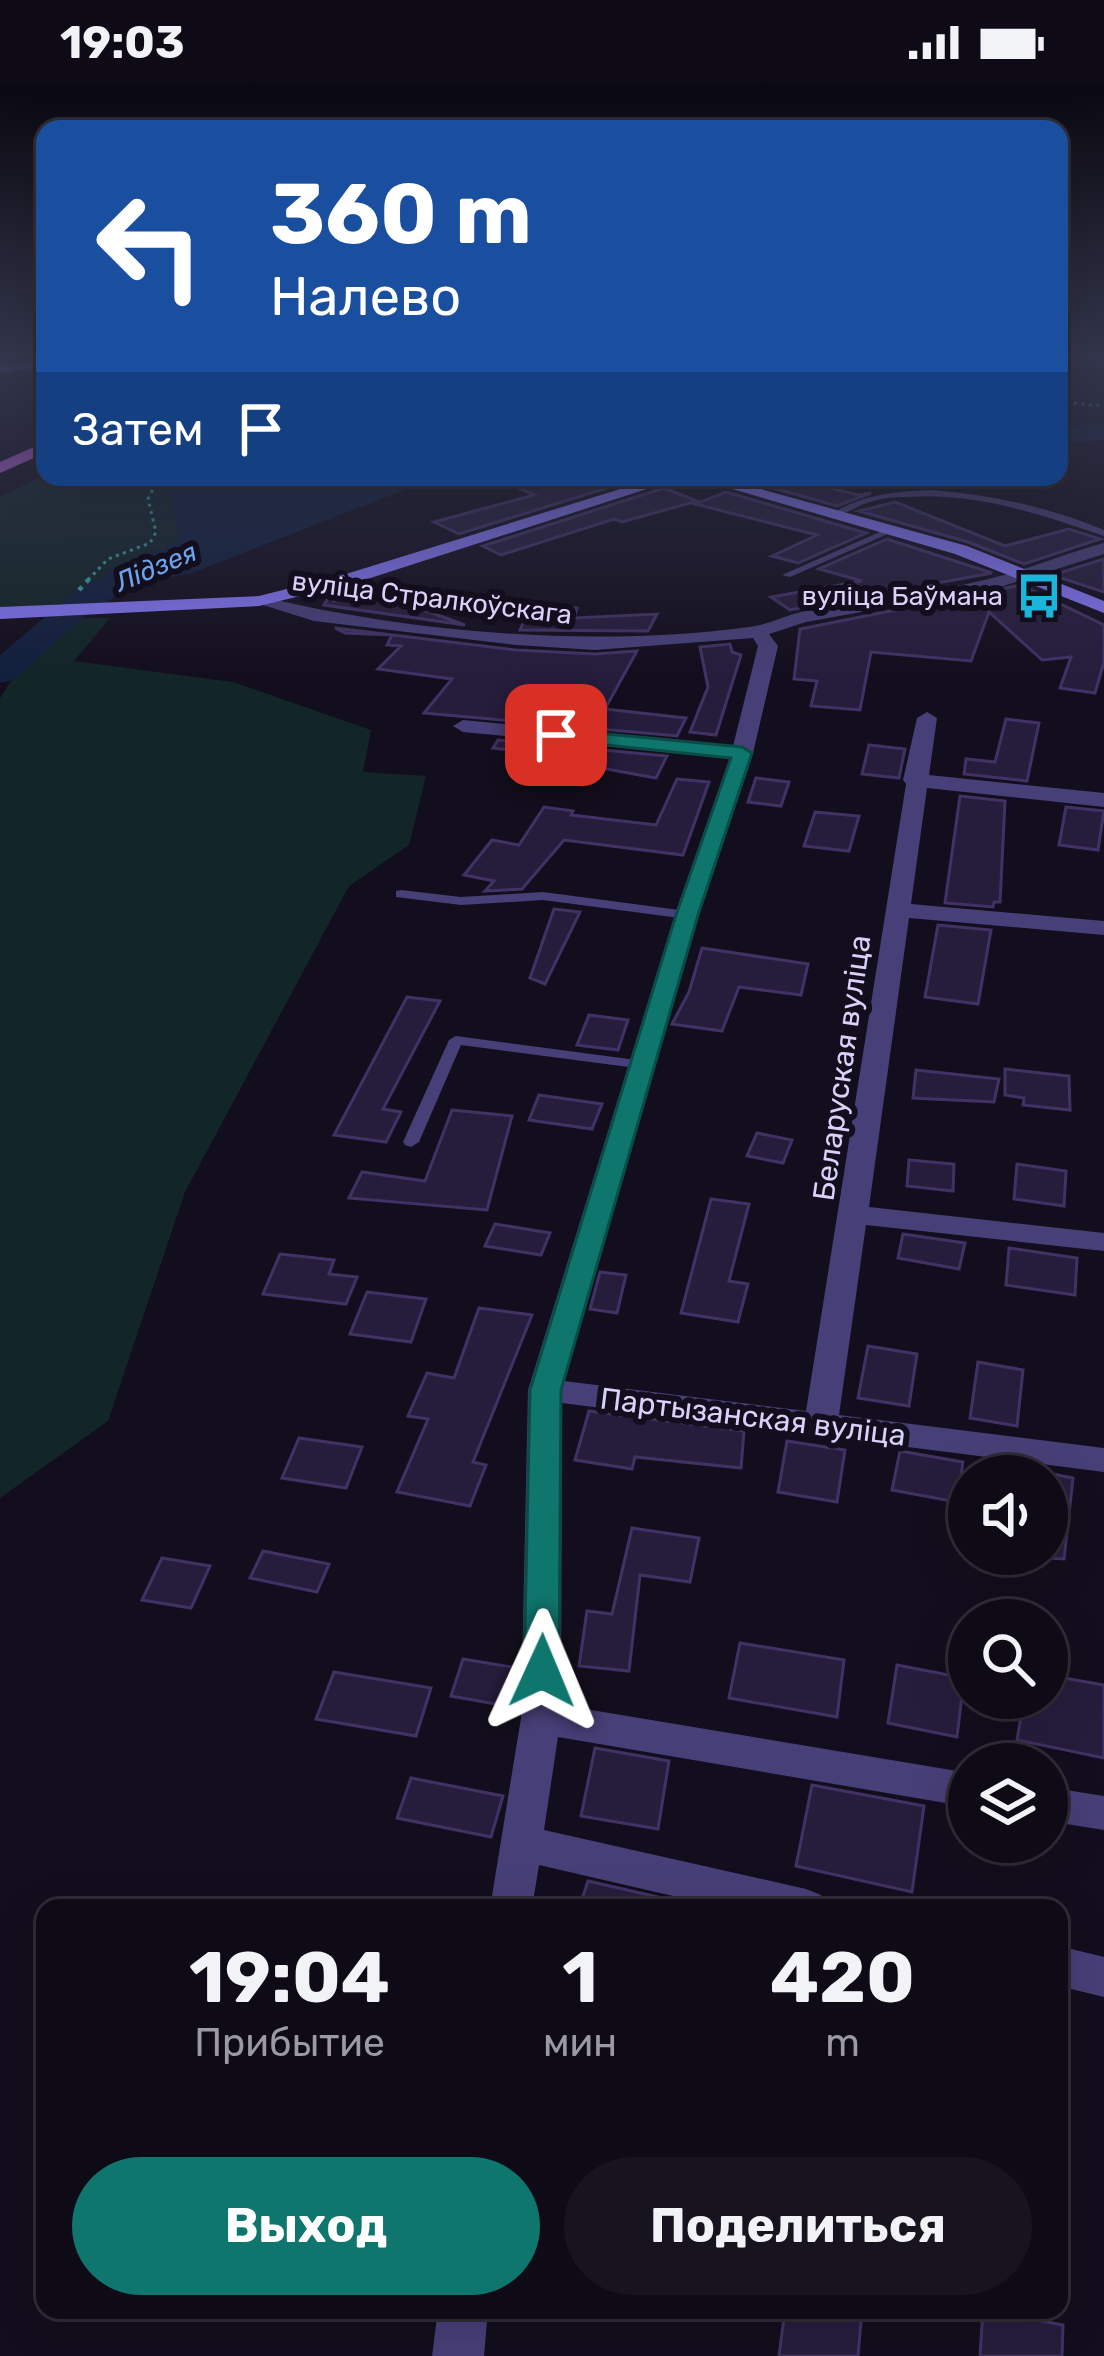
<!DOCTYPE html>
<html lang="ru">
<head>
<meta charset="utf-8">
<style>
	:root { --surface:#0e0a16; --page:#17131f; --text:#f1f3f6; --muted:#9b9aa1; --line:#2e2b35; --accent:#0f766e }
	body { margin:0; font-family:Rubik,sans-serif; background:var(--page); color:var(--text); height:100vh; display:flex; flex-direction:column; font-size:45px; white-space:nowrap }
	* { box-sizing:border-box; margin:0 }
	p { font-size:39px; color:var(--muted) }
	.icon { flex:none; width:66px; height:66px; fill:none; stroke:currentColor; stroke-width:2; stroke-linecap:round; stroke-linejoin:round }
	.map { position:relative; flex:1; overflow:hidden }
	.details { position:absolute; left:36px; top:1815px; width:1032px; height:420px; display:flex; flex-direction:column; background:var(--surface); border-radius:24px; box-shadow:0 12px 48px #0002,0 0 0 3px var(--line) }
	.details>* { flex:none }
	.banner { position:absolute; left:36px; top:36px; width:1032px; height:366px; border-radius:24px; box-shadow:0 12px 48px #0002,0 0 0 3px var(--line); background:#1a4fa0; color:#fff; overflow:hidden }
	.tools { position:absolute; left:948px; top:1371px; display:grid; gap:24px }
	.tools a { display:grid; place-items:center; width:120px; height:120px; border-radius:50%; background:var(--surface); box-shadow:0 12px 48px #0002,0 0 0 3px var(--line); font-size:60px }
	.pin { position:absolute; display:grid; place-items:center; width:102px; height:102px; color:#fff; margin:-51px; border-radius:24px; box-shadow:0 6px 18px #0006 }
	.me { position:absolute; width:132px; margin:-66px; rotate:1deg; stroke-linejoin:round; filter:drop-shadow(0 0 9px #0008) }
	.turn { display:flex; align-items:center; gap:42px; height:252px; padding:0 36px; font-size:54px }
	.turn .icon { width:156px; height:156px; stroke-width:2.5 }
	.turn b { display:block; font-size:84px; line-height:102px }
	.then { display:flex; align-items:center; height:114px; padding:0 36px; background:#0003; gap:24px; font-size:45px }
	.eta { display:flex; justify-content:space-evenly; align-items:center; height:204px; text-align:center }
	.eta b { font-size:72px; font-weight:700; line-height:84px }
	.primary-button { display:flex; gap:24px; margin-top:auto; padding:24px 36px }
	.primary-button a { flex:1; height:138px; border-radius:72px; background:var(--accent); color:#fff; font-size:48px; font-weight:700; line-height:138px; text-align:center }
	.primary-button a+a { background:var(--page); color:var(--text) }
	.status { display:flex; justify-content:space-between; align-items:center; height:84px; padding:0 60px; background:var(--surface); direction:ltr }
	.status svg { height:33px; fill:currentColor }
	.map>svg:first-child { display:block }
	.green { fill:#122527 }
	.water { fill:#121f3d }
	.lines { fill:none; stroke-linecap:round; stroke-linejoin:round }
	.river { fill:#121f3d; fill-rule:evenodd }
	.building { fill:#261d3c; stroke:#413265; stroke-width:3 }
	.path-far1 { stroke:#3b9ea2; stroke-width:3; stroke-dasharray:3 4.5; stroke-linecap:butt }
	.path { stroke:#3b9ea2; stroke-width:4.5; stroke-dasharray:4.5 6; stroke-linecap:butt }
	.lane { fill:#473f77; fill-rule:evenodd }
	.street { fill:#473f77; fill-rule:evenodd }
	.secondary { fill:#8273ee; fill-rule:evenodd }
	.primary { fill:#c765ec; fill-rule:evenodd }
	.route { fill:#0f766e; stroke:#0a4d48; stroke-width:3 }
	.labels { text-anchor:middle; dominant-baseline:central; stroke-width:12; stroke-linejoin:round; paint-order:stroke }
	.far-water-label { font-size:27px; font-style:italic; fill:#6ba4ed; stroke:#130e1d }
	.far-poi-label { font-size:27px; fill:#d9d1f9; stroke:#130e1d; text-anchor:end }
	.far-street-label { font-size:27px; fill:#d9d1f9; stroke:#130e1d }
	.street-label { font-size:30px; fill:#d9d1f9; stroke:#130e1d }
</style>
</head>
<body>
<div class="status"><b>19:03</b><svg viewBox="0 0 49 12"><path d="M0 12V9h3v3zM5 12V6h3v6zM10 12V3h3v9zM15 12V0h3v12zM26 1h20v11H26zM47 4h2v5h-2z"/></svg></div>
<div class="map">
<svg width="1104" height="2272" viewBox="0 0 1104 2272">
	<rect width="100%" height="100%" fill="#130e1d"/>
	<path class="green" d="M45 391 179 393C163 416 182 435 177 458 155 466 131 484 109 486 82 525 44 522 0 523V413Z
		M73 534H110L74 577 233 598 371 646 363 688 426 692 409 761 349 802 185 1108 108 1337 0 1414V614L13 594Z"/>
	<path class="water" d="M179 393H437L192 489 123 502 91 518H71L95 506 109 486 146 476 142 471 177 458C182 435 162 416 179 393Z"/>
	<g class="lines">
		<path class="river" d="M1104 340V356L1059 359V343Z
			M124 483 140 493 135 500 86 531 13 596 0 599V571L78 505Z"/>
	</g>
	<path class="building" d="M493 393H636L639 394 459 450 434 438 534 411Z
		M766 393H787L858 411 871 409 837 422 752 398Z
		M664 404 697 417 622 438 614 435 501 471 483 462Z
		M726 408 866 449 798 479 772 472 817 451 695 420Z
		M895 418 1005 462 1069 445 1100 455 1024 480 968 458 859 427Z
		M887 455 992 489 790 526 771 513 862 497 819 485Z
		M1104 475V508L1052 491Z
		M1021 501 1104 541V578L1095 609 1060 604 1071 573 1042 576 989 528 971 577 871 568 860 626 811 622 817 597 794 595 800 545Z
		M367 505 372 507 465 541 324 521 328 514 334 517Z
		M531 521 577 524 574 534 657 530 648 547 520 546Z
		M335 544 516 566 595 570 637 567 605 625 686 634 677 652 424 629 452 595 378 585 401 562 387 561 392 551 345 549Z
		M730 560 732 568 741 571 716 651 690 648 708 603 700 563Z
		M1006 635 1039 639 1027 697 964 690 966 675 995 678Z
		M498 656 667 672 656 694 562 677 565 672 493 664Z
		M869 661 905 665 899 694 862 690Z
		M756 694 789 698 781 722 748 718Z
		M677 695 709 698 683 771 564 756 522 805 485 807 494 797 464 791 492 756 519 761 544 723 573 727 571 731 656 741Z
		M960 712 1005 717 1000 818H994L993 823 945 819Z
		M1066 723 1104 727 1098 766 1059 761Z
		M815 728 859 732 849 767 804 762Z
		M554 825 580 828 545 900 530 894Z
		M938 841 991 846 978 920 925 913Z
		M702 864 808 880 801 911 739 903 722 947 672 940 689 908Z
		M407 913 440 917 383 1025 401 1028 386 1058 334 1051Z
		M589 931 628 936 618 966 577 961Z
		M1005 985 1069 992 1070 1026 1023 1021 1024 1014 1005 1011Z
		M916 986 999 995 994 1018 913 1014Z
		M539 1011 602 1020 592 1045 529 1036Z
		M452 1026 512 1032 487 1126 349 1114 362 1088 425 1097Z
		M757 1049 792 1056 783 1079 747 1072Z
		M909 1076 954 1080 953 1107 907 1102Z
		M1017 1080 1066 1087 1064 1122 1014 1115Z
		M711 1115 749 1120 729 1197 748 1200 738 1238 681 1229Z
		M495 1140 550 1149 541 1171 485 1162Z
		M903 1150 965 1159 959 1185 898 1174Z
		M1009 1164 1077 1174 1075 1211 1006 1201Z
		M280 1170 334 1176 329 1190 357 1193 346 1220 263 1210Z
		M600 1188 626 1191 617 1229 590 1225Z
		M367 1208 426 1215 411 1258 350 1250Z
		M479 1224 532 1231 473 1378 486 1381 470 1422 397 1408 428 1335 408 1332 427 1289 454 1294Z
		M868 1262 917 1270 909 1322 858 1314Z
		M978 1278 1023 1286 1017 1342 970 1334Z
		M589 1327 744 1347 741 1384 635 1373 632 1385 575 1376Z
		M299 1354 362 1363 346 1404 282 1394Z
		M787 1357 845 1366 837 1418 778 1408Z
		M900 1367 963 1378 957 1418 892 1406Z
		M1047 1389 1073 1394 1064 1475 1047 1474Z
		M632 1444 699 1454 690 1498 640 1491 629 1587 579 1582 587 1527 612 1530Z
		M263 1467 329 1480 317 1508 250 1494Z
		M162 1474 210 1482 191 1524 142 1516Z
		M740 1559 844 1576 837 1633 729 1614Z
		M463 1575 512 1583 501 1621 451 1612Z
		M897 1581 964 1594 957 1653 888 1639Z
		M334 1588 431 1604 416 1652 316 1635Z
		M1047 1591 1104 1601V1674L1017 1656 1024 1614H1047Z
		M595 1664 669 1677 658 1745 581 1732Z
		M411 1694 503 1712 491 1753 397 1734Z
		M812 1701 924 1722 912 1808 796 1782Z
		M588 1797 697 1822 696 1824H579Z
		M785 2226H862L858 2272H779Z
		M983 2226 1063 2241 1062 2272H980Z"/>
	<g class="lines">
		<path class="path-far1" d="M1059 318 1104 322
			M88 496 108 475 150 459 156 448 148 415 159 393"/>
		<path class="path" d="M79 506 91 493"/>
		<path class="lane" d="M933 406C993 411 1049 423 1104 446V452C1038 429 975 408 904 413 892 413 878 415 867 419 854 423 846 432 833 429 864 410 897 407 933 406Z
			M891 443 899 445 790 493 782 491Z
			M401 806 461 813 543 808 687 827 694 831 687 835 543 816 461 821 396 813V807Z
			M456 952 644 977 651 981 644 985 461 961 419 1058 411 1063 405 1061 403 1058 449 956Z"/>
		<path class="street" d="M1104 459V470L1000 503 806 538 769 550 778 562 753 669 699 831 564 1297 806 1327 906 700 903 696 917 634 927 628 937 634 929 691 1104 709V723L927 704 911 820 1104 837V851L909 834 869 1123 1104 1149V1167L866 1141 839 1331 1104 1364V1388L562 1319 561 1621 969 1689V1723L558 1653 544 1746 806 1805 821 1811 827 1824H725L539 1781 532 1824H490L521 1634 528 1306 675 831 730 674 463 648 453 642 463 636 733 662 758 562 753 554 595 566 516 561 314 537 250 517 259 512C411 549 594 564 749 543 767 541 784 532 801 528 867 513 935 510 1000 492 1035 483 1069 468 1104 459Z
			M1047 1703 1104 1712V1746L1047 1737Z
			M1059 1862 1104 1873V1913L1059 1902Z
			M438 2226H488L484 2272H432Z"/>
		<path class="secondary" d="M45 275V282L0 289V281Z
			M659 393H684L358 498 259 522 0 535V523L259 512 346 490Z
			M691 393H717L967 462 1104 517V529L955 470Z"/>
		<path class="primary" d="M45 358V369L0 389V378Z"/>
	</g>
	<linearGradient id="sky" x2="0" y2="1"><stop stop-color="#0a0810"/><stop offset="0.46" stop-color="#33364c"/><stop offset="1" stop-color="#33364c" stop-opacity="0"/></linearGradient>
	<rect width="1104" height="593" fill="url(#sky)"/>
	<path class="route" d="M556 645 742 663 752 669 698 831 561 1306 559 1587 554 1596 542 1601 529 1596 524 1587 530 1306 676 831 731 674 549 655 546 651Z"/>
	<defs>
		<g id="bus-bare" transform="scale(3.6)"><path d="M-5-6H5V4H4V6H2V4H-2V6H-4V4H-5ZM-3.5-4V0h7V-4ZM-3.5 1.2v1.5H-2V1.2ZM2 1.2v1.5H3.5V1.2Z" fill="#1bb4db" stroke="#130e1d" stroke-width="2.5" paint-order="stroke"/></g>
	</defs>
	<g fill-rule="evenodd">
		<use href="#bus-bare" x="1039" y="512"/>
	</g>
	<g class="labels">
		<g class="far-water-label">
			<text transform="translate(156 483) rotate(-23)">Лідзея</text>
		</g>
		<g class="far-poi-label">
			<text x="1003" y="512">вуліца Баўмана</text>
		</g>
		<g class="far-street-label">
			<text transform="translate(432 514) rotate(7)">вуліца Стралкоўскага</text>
		</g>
		<g class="street-label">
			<text transform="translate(842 984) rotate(-82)">Беларуская вуліца</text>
			<text transform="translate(753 1333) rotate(7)">Партызанская вуліца</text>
		</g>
	</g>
</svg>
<div class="tools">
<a><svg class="icon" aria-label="sound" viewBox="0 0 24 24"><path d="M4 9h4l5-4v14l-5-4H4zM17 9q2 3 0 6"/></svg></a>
<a><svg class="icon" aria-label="search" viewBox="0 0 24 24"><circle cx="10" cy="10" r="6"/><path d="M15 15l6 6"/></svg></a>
<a><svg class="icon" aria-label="layers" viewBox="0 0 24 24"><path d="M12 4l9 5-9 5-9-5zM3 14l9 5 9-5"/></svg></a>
</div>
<div class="pin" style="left:556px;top:651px;background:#d93025"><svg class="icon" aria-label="arrive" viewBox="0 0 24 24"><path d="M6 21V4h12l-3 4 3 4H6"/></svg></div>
<svg class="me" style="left:542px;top:1587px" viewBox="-20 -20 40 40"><path d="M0-17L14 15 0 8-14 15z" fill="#0f766e" stroke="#fff" stroke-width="4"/></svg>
<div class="banner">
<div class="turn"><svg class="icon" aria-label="left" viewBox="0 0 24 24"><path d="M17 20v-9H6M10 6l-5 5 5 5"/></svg><div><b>360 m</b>Налево</div></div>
<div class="then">Затем<svg class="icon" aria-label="arrive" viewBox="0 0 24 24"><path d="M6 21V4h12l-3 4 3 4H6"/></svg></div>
</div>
<section class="details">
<div class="eta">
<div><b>19:04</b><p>Прибытие</p></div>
<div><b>1</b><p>мин</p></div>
<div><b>420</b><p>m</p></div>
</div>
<div class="primary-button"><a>Выход</a><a>Поделиться</a></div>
</section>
</div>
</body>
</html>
